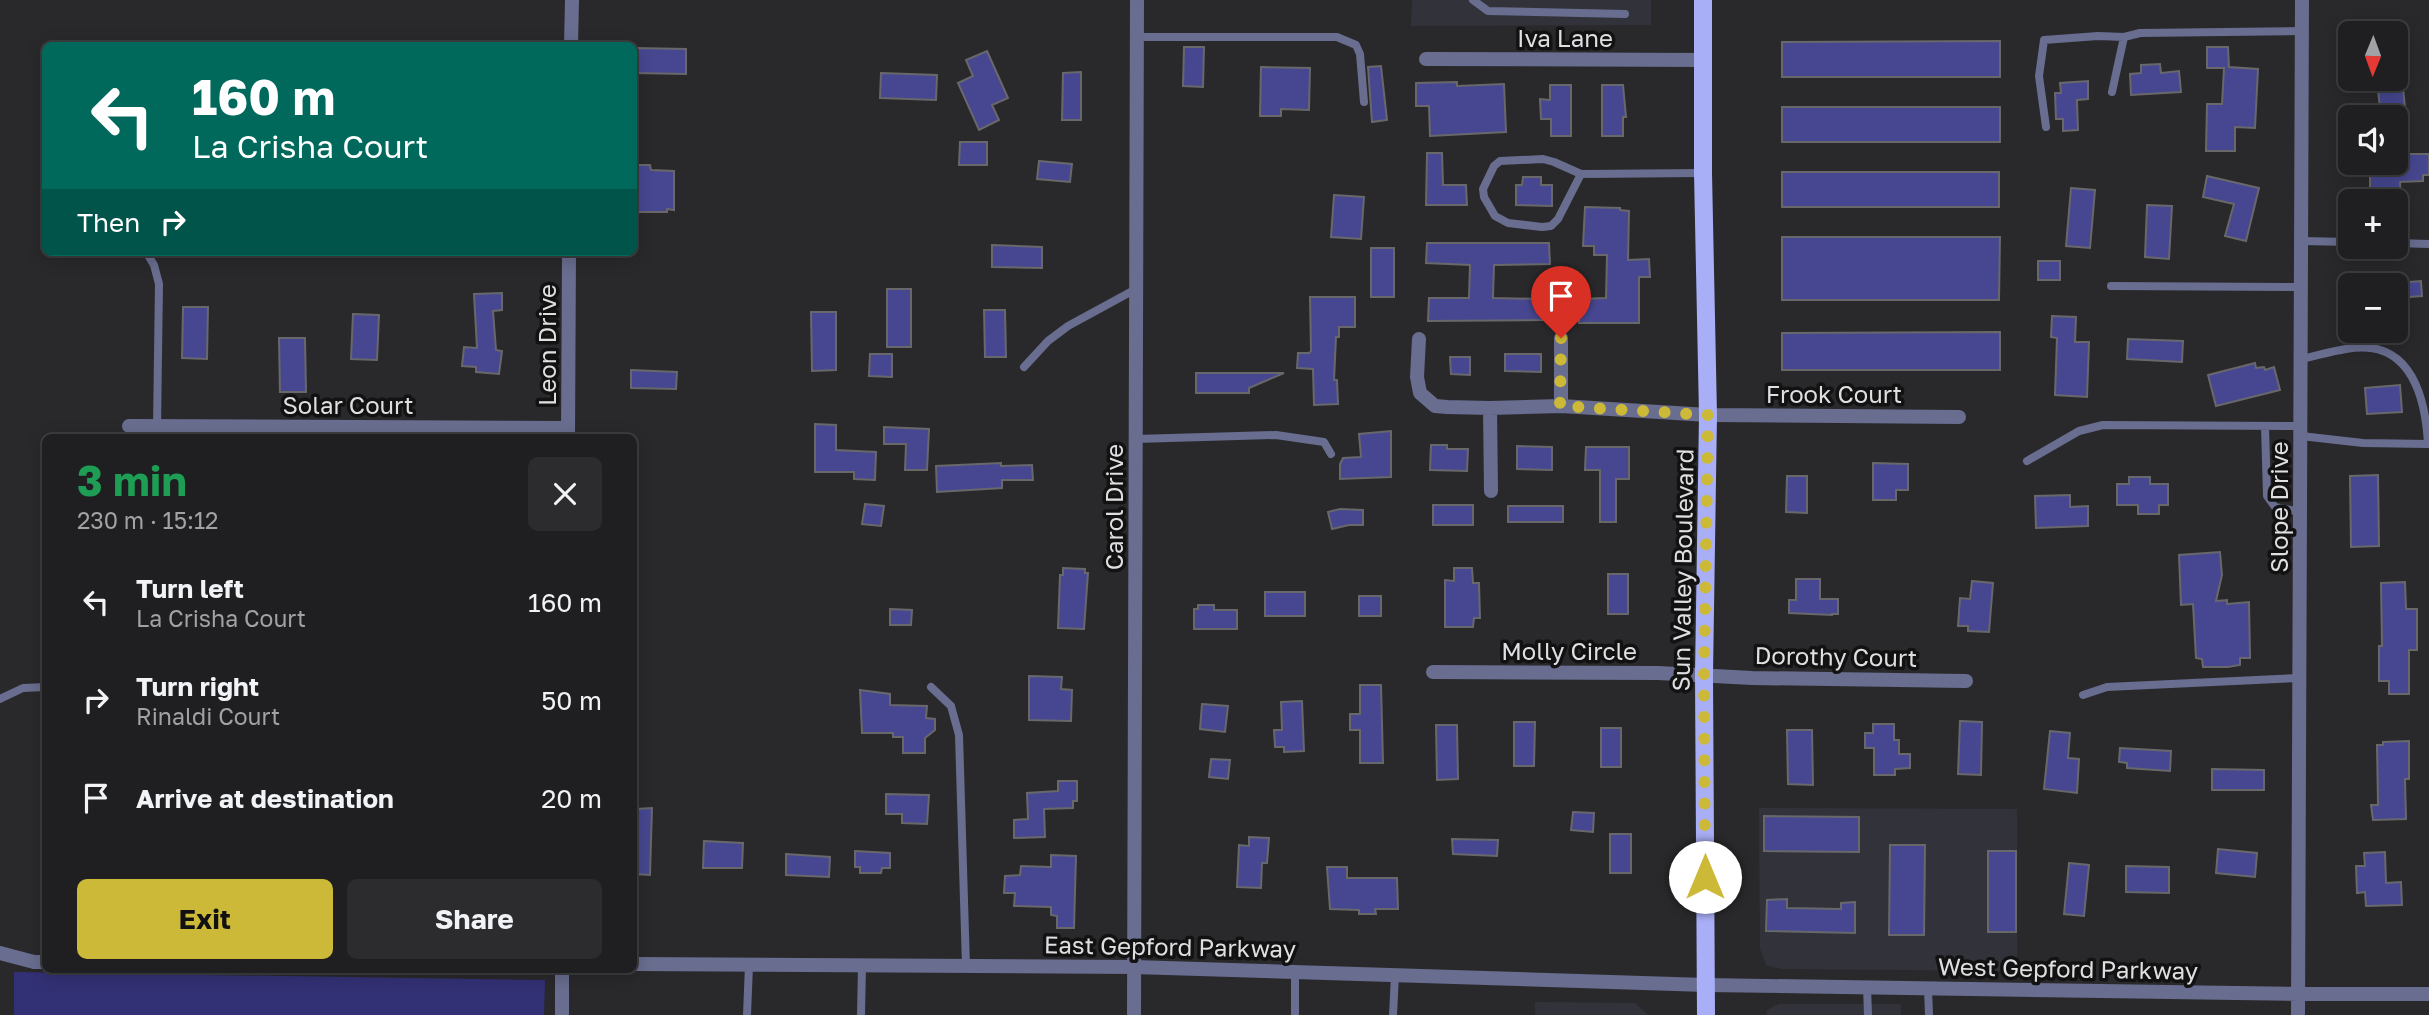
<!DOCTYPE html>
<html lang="en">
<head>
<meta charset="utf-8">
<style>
	:root { --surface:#1f1f21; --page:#2c2c2e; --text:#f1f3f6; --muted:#a1a2a5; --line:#3c3d3f; --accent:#cdb938 }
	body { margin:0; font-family:"Golos Text",sans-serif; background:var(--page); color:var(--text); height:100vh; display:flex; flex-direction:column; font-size:26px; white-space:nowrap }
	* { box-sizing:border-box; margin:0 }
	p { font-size:23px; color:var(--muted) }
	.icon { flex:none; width:38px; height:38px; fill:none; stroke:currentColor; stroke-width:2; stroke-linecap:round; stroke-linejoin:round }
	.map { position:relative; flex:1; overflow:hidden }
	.drawer { position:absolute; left:42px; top:434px; width:595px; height:539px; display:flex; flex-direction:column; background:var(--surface); border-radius:10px; box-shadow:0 4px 18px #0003,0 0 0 2px var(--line) }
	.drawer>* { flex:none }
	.top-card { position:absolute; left:42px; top:42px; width:595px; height:214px; border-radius:10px; box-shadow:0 4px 18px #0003,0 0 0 2px var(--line); background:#00695c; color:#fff; overflow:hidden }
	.needle { width:46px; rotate:181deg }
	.buttons { position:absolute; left:2338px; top:21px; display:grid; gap:14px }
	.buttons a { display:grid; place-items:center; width:70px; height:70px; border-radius:10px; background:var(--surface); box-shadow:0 4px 18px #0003,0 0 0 2px var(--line); font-size:35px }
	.pin { position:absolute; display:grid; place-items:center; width:60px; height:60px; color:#fff; margin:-72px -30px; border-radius:50% 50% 50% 0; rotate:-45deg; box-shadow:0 0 7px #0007 }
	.pin .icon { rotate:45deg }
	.me { position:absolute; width:77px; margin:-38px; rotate:0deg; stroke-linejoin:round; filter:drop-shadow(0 0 5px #0008) }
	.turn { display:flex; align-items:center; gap:24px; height:147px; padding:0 35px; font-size:32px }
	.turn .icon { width:91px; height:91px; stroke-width:2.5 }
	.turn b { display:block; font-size:49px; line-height:60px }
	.then { display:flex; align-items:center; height:66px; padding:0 35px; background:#0003; gap:14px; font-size:26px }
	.round { display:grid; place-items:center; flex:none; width:74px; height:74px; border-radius:10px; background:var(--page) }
	.headline { display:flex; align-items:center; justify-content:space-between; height:119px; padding:0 35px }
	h1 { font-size:42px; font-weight:700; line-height:52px; color:#1e9e55 }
	.action { display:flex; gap:14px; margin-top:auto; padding:14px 35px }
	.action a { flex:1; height:80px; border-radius:10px; background:var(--accent); color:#111; font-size:28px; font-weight:700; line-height:80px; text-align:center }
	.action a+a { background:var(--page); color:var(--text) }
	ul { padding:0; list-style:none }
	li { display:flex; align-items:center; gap:21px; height:98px; padding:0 35px }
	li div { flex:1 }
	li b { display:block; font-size:26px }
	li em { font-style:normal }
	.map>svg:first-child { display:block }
	.built { fill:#32333a }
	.green { fill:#333175 }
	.building { fill:#464790; stroke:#68686b; stroke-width:2 }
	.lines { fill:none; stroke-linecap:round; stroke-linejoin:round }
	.service { stroke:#696d8f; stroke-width:8 }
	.minor { stroke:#696d8f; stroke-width:14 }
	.tertiary { stroke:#696d8f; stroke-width:14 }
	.primary { stroke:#a9aff6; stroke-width:18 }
	.route { stroke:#cdb938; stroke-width:12; stroke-dasharray:0 21.6 }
	.labels { text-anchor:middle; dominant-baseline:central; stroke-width:7; stroke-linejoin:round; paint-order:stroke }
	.street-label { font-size:24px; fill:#dfdfe1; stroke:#121213 }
</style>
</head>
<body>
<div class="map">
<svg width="2429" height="1015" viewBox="0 0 2429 1015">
	<rect width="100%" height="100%" fill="#29292c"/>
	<path class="built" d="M1412 0H1651V25L1411 26Z
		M1759 808 2017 809V971L1781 969 1766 965 1760 949Z
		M1535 1002 1635 1003 1648 1015H1535Z
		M1779 1004H1901V1015H1766L1767 1010Z"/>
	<path class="green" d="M14 972 545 980 544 1015H14Z"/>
	<path class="building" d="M2000 41V77H1782V42Z
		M1184 47H1204L1203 87 1183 86Z
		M2207 47H2228L2229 67 2258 69 2255 128 2235 127V151H2206L2207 104H2222L2224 68H2207Z
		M634 48 686 49V74L634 73Z
		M987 51 1008 98 992 105 999 120 979 130 958 83 973 76 966 60Z
		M2160 64 2161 73 2179 71 2181 92 2131 95 2130 74 2141 73V65Z
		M1381 66 1387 120 1372 122 1368 67Z
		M1261 67 1310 68 1309 110 1281 109V116H1260Z
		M1081 72V120H1062L1063 73Z
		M881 73 937 75 936 100 880 98Z
		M2088 81V99L2077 100 2078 130 2063 131V119H2056L2055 93H2061L2060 83Z
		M1457 82V86L1504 84 1506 132 1430 136 1429 106H1416V83Z
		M1550 85H1571V136H1551V119H1541L1540 99 1550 100Z
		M1602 85H1623L1626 117H1623V136H1602Z
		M2403 88 2406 117H2381L2378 90Z
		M1782 107H2000V142H1782Z
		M960 142H987V165H959Z
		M1427 153H1442L1443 185H1466L1467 205H1426Z
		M2396 154H2429V175H2423V181L2400 182 2401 201H2380L2379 190H2370V176H2378V166L2396 165Z
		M1039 161 1072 164 1070 182 1037 179Z
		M636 165H650L651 170 674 171V210L667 209V212H634V168H636Z
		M1782 172H1999V207H1782Z
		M2207 176 2259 188 2246 241 2225 236 2234 204 2203 197Z
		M1523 177H1541V185H1552V206L1516 205V185H1522Z
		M2071 188 2095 190 2090 248 2066 246Z
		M1334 195 1364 197 1361 239 1331 237Z
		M2147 205 2172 206 2169 259 2145 257Z
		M1585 207 1620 208V210L1629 211 1628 260 1649 259 1650 277H1639V323H1579V299L1606 298 1607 255H1594V246H1583Z
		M1782 237H2000L1999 300H1782Z
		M1427 243H1549L1550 264 1494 265 1493 298 1545 299V320L1428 321 1429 298H1469L1470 265 1426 263Z
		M992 245 1042 247V268L992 267Z
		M1371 248H1394V297H1371Z
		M2038 261H2060V280H2038Z
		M2421 281 2422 296 2396 298V283Z
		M887 289H911V347H887Z
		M502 293V310L493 311 496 350 502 351 499 374 476 372V367L462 366 464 347 477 348 474 294Z
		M1310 297H1355V327H1339V337H1336L1334 380H1337L1338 404 1314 405 1313 369 1297 368 1298 353H1309L1311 351Z
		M183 307H208L207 359 182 358Z
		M984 310H1005L1006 357H985Z
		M811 312H836V370L812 371Z
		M353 314 379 315 377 360 351 359Z
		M2052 316 2076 317 2075 342H2089L2087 397 2055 395 2057 338 2051 337Z
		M2000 332V370H1782V333Z
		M279 338H305L306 392H280Z
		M2128 339 2183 341 2182 362 2127 359Z
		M870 354H892V377L869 376Z
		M1505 354H1541V372L1505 371Z
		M1450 357H1470V375L1451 374Z
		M2255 363 2256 368 2264 367 2265 370 2274 367 2280 390 2216 406 2208 375Z
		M631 370 677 372 676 389 631 388Z
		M1196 373H1284L1249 388V393H1196Z
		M2400 385 2402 412 2367 414 2365 388Z
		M815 424 836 425V450L876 452 875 480 854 479V472H815Z
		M884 427 929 429 927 470H905L906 444H884Z
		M1391 431V477L1340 479V464L1343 458 1361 457 1359 434Z
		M1431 445H1447V449H1468L1467 471 1430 470Z
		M1517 446 1552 447V470L1517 469Z
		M1586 447H1629V479H1616V522H1600V470H1585Z
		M1001 463V466L1032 465 1033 480H1002V488L937 492 936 466Z
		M1873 463 1908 464V490H1896V500H1873Z
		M2378 475 2379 546 2351 547 2350 476Z
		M1787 476H1807V513L1786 512Z
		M2129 477H2150V484H2168V505H2159V514H2138V505H2117V484H2129Z
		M2070 495V507L2088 506V526L2036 528 2035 496Z
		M865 504 884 506 881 526 862 524Z
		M1433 505H1473V525H1433Z
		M1508 506H1563V522H1508Z
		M1340 509 1363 510V525H1349L1332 529 1328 512Z
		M2220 552 2222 575 2216 601 2227 600V604L2249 602 2250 658H2240V665L2228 667H2203L2202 659 2196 658 2193 604 2181 605 2179 555Z
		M1063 568 1085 569V573H1088L1084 629 1058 628 1060 575H1063Z
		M1454 568H1472L1473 583H1479L1480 618H1474L1473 627H1445V580L1454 581Z
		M1608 574H1628V614H1608Z
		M1796 579H1820V599H1838V614H1832V615L1789 613V600H1796Z
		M1972 581 1993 583 1989 632 1968 631V626H1958L1960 598 1970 599Z
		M2405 582 2406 609H2417V650H2409V694H2389V681H2379V646H2382L2381 583Z
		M1265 592H1305V616H1265Z
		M1359 596H1381V616H1359Z
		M1198 605H1214V610H1237V629H1194V609H1198Z
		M890 609 912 610 911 625H890Z
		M1029 676 1062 677 1061 689 1072 690 1071 721 1029 720Z
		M1360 685H1381L1383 763H1360V730H1350V714H1360Z
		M860 690 890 694V705L927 706 926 718 935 719V730L925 738V753H903V737H893V733H862Z
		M1302 701 1304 751 1284 752V747H1275L1274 730H1282L1281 702Z
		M1202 704 1228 706 1225 732 1200 729Z
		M1960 721 1982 722 1981 775 1958 774Z
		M1514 722H1535L1534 766H1514Z
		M1873 724H1894V740H1899V754H1910V768L1895 769V775H1874V748H1865V733H1873Z
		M1436 725H1457L1458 779 1437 780Z
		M1601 728H1621V767H1601Z
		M1787 730H1812L1813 785 1788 784Z
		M2050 731 2070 733 2068 758 2079 759 2077 793 2044 789Z
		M2409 741V779H2405L2406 819 2373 820 2371 805H2378L2377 745H2383V742Z
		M2120 748 2171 751 2170 771 2127 768V763L2119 762Z
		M1211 759 1230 760 1228 779 1209 777Z
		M2212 769 2264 770V790H2212Z
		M1058 781H1077V801H1073V808L1044 809 1045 837 1014 838V820L1028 819 1027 793 1058 791Z
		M886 794 929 795 927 824 902 823V814H886Z
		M652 808 650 875 634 874 636 809Z
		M1573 812 1594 813 1593 832 1571 830Z
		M1764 816 1859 817V852L1764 851Z
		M1610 834H1631V873H1610Z
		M1249 837 1269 838 1267 863H1262L1261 888 1237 887 1239 845 1249 846Z
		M1452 839 1498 840 1497 856 1453 854Z
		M704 841 743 843 742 868H703Z
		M1890 845H1925L1924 935H1889Z
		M2218 849 2257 853 2255 877 2216 873Z
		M855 851 890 853V868H882L881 873H860V867H855Z
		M1988 851H2016V932H1988Z
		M2385 852 2386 883 2401 882 2402 905 2366 906 2365 892 2357 893 2356 866H2365L2364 853Z
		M786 854 830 857 829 877 786 875Z
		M1051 855 1076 856 1074 928H1057V916L1051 915V907L1014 906 1015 893H1004L1005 876 1020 875 1021 866 1051 867Z
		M2069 863 2089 865 2084 916 2064 914Z
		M2126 866 2169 867V893L2126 892Z
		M1327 867H1347V878H1397L1398 909H1375L1376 914H1359V910L1330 909Z
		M1787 899V908L1841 909V903L1855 902V933L1766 931 1767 900Z"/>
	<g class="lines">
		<path class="service" d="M1473 0 1488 11 1625 14
			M1137 37H1337L1356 45 1360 54 1364 102
			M2112 92 2124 37 2140 33 2301 31
			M2046 127 2039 76 2044 40 2098 36 2124 37
			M1581 174 1558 219 1551 226 1542 227 1508 223 1495 216 1484 197 1483 189 1494 166 1500 161 1543 159 1554 162 1581 174 1703 173
			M2301 241 2350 242
			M2396 243 2429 244
			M146 252 154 265 159 284 157 426
			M2111 286 2301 287
			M2301 359C2322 355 2349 345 2371 348 2416 354 2426 407 2428 444
			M1024 367 1048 341 1068 326 1136 289
			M2265 426 2267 496 2275 507 2300 512
			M2301 436 2363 443 2429 444
			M1136 439 1276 435 1324 442 1331 454
			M2027 461 2079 431 2103 425 2300 426
			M931 687 951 706 959 735 966 966
			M2083 695 2107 687 2299 678
			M0 699 23 688 46 687
			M1295 972V1015
			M1867 987 1868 1015
			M1928 989 1929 1015
			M747 1015 749 965
			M861 1015 862 965
			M1393 1015 1395 975"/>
		<path class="minor" d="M1426 59 1703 60
			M1419 339 1417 377 1420 393 1435 406 1447 407 1490 408 1561 406 1708 415 1959 417
			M1561 406V338
			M1490 408 1491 491
			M129 426 568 428
			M1433 672 1658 673 1752 678 1966 681
			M0 953 34 962H46
			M634 964 1134 967 1706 985 2298 994H2429
			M1134 1015 1137 0
			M2298 1015 2302 0"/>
		<path class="tertiary" d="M571 46 572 0
			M568 438 569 252
			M562 1015V970"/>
		<path class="primary" d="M1703 0V173L1708 415 1704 675 1706 1015"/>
	</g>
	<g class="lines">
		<path class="route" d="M1561 338 1560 406 1708 415 1704 676 1705 877"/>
	</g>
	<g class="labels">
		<g class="street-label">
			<text x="1565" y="37">Iva Lane</text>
			<text transform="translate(546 345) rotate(-90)">Leon Drive</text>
			<text x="1834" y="393">Frook Court</text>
			<text x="348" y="404">Solar Court</text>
			<text transform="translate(1113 507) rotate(-90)">Carol Drive</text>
			<text transform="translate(2278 507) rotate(-90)">Slope Drive</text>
			<text transform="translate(1682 570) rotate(-89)">Sun Valley Boulevard</text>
			<text x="1569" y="650">Molly Circle</text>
			<text transform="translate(1836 656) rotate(1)">Dorothy Court</text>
			<text transform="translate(1170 946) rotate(1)">East Gepford Parkway</text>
			<text transform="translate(2068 968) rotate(1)">West Gepford Parkway</text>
		</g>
	</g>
</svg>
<div class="buttons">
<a><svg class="needle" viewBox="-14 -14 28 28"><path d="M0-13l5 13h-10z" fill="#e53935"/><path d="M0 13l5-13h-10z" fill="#a1a2a5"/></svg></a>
<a><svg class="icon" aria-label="sound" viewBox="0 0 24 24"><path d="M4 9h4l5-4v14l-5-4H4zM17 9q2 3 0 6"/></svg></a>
<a>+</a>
<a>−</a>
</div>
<div class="pin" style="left:1561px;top:338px;background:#d93025"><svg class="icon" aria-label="arrive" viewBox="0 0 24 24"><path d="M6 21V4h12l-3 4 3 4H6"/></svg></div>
<svg class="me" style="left:1705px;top:877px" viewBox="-20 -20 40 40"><circle r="19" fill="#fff"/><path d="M0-13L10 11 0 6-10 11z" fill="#cdb938"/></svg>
<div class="top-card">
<div class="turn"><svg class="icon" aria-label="left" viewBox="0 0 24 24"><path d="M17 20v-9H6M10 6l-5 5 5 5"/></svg><div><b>160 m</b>La Crisha Court</div></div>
<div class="then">Then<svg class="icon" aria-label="right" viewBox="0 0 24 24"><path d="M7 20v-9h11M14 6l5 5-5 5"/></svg></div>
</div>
<section class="drawer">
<div class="headline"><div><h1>3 min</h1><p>230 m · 15:12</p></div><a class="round"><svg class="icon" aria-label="close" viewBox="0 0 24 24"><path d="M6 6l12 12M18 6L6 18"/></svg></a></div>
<ul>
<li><svg class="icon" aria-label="left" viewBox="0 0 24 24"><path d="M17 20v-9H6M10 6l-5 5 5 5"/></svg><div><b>Turn left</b><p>La Crisha Court</p></div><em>160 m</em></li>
<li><svg class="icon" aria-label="right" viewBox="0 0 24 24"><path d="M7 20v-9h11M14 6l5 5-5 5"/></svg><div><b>Turn right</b><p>Rinaldi Court</p></div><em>50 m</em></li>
<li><svg class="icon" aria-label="arrive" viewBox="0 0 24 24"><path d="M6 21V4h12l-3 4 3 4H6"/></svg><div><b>Arrive at destination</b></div><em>20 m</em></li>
</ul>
<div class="action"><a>Exit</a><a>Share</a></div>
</section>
</div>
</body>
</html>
